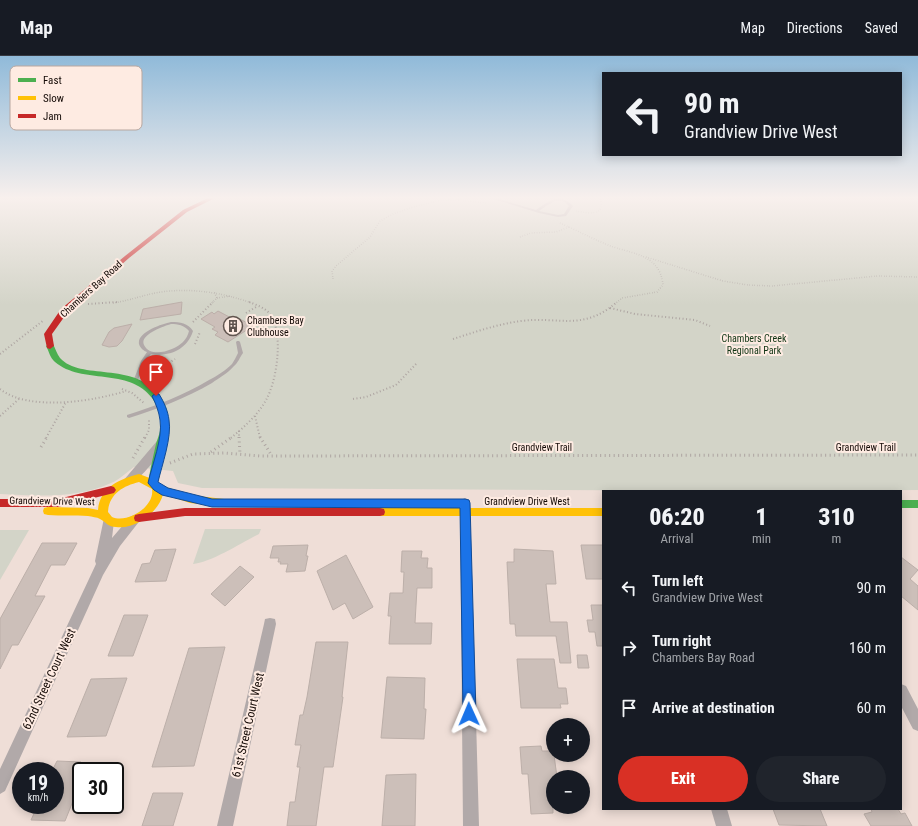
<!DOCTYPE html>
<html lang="en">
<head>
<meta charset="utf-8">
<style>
	:root { --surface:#171b24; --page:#20242c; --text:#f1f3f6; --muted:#9ea1a6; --line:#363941; --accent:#d93025 }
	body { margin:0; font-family:"Roboto Condensed",sans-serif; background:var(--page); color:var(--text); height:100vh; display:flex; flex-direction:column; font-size:15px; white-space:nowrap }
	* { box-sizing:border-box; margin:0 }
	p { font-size:13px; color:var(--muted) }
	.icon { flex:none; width:22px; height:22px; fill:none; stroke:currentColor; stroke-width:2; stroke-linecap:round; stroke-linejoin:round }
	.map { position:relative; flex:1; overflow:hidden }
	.details { position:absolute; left:602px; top:434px; width:300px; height:320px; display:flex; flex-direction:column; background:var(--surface); border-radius:0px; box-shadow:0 2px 10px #0003 }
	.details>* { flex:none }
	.hud { position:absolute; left:602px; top:16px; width:300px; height:84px; border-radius:0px; box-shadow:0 2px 10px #0003; background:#171b24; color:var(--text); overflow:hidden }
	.buttons { position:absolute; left:546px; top:662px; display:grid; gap:8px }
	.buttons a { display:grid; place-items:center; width:44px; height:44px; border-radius:50%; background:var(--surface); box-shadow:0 2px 10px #0003; font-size:20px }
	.speed { position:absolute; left:12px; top:706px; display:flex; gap:8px; font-size:20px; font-weight:700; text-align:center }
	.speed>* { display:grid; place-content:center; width:52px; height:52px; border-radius:50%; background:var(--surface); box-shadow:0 2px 10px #0003; line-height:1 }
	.speed small { font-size:10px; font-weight:400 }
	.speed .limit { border:2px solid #111; border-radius:6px; background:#fff; color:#111 }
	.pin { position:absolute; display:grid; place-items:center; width:34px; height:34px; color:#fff; margin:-41px -17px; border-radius:50% 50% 50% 0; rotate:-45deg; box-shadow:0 0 4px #0007 }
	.pin .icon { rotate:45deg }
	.me { position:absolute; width:44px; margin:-22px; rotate:359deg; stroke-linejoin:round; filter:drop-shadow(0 0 3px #0008) }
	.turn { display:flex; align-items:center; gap:14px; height:84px; padding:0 16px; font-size:18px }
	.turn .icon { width:52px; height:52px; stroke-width:2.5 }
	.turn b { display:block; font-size:28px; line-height:34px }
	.eta { display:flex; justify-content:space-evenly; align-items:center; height:68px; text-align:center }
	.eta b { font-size:24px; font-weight:800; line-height:28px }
	.button { display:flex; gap:8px; margin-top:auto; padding:8px 16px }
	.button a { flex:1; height:46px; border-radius:24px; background:var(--accent); color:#fff; font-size:16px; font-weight:800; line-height:46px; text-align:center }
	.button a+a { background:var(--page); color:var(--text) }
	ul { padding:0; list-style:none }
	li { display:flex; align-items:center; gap:12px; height:60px; padding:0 16px }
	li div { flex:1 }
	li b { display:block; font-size:15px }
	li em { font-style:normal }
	header { display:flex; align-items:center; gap:24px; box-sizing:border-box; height:56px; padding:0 20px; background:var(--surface); border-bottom:1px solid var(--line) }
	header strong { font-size:19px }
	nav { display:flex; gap:22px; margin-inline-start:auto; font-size:14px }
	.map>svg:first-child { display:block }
	.green { fill:#d3d4c8 }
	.building { fill:#ccbfb9; stroke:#bcafa9 }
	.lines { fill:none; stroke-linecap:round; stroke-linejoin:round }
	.path-far2 { stroke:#aea5a2; stroke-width:1.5; stroke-dasharray:0.5 2; stroke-linecap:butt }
	.path-far1 { stroke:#aea5a2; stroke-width:2; stroke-dasharray:1 2.5; stroke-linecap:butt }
	.path { stroke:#aea5a2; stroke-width:3; stroke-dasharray:1 3.5; stroke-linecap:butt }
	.lane { fill:#b1a9a9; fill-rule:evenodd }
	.street { fill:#b1a9a9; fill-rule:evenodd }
	.fast { fill:#4caf50; fill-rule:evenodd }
	.slow { fill:#ffc107; fill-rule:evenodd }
	.jam { fill:#c62828; fill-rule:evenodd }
	.route { fill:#1a73e8; stroke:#114b97 }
	.labels { text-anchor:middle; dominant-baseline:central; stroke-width:4; stroke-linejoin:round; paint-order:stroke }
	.street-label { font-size:10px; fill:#130905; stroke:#feebe2 }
	.poi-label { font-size:10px; fill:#130905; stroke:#feebe2; text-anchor:start }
	.park-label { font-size:10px; fill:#0f3413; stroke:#feebe2 }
	.near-street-label { font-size:12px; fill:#130905; stroke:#feebe2 }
	.key { fill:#feebe2; stroke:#b8a7a0; stroke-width:1 }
	.key-label { font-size:11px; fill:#130905 }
</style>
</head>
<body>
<header>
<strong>Map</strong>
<nav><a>Map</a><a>Directions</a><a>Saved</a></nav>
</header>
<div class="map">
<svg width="918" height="770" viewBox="0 0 918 770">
	<rect width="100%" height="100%" fill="#efded7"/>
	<path class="green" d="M0 141H918V434L748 435 202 432 178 427 173 415 134 411C127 416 119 424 111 427 76 443 37 440 0 438Z
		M205 473H261L259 478C243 486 210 507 193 508Z
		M0 474H29L0 524Z"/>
	<path class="building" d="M182 246 181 258 140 264 143 253Z
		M218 255 235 264 238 262 253 270 228 286 215 279 218 276 212 273 215 271 201 263 212 256 214 258Z
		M132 268 122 285 117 290 109 291 102 289 109 276 114 272Z
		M42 487H77L65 509H51L35 540H45L18 589H12L0 613V563Z
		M308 489 306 500H308L305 515 286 516 288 508H280L281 506H278L279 502H270L273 490Z
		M581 489H603V523H586Z
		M176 493 166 525 135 526 142 508 150 507 155 494Z
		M514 493 553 495 556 528H546L550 566H567L571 607H560L556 580H516L515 568H510L507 506H514Z
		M402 495H422L421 502H428L427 512H432V532H417L415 567H432L431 588H389L391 560H388L390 537H403L404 516H401Z
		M346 499 373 551 353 563 345 547 333 554 317 515Z
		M901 501 918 514 910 523 918 530V554L901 540Z
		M240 510 254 521 225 550 211 538Z
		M591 549H603V590H597L595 576H589L587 564H593Z
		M124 559H148L133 600H108Z
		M316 586H348L342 641H343L333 711H324L316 770H287L290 746H295L300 711H297L301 689H295L300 659H303L307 641Z
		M225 591 194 710 152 711 189 592Z
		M577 599H587L589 612H578Z
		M517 603H554L558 632H566L568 648H560L561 652H521Z
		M387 621 425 622 424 653H426L424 683 381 682Z
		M127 622 106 680 67 681 91 623Z
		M541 690 542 695H553L554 699 557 721H553V757L531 758 528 718H522L520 691Z
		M57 705 81 706V725L65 765 31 764 38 749H55V715H52Z
		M416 718 415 770H382L386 719Z
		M153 737H183L173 770H142Z
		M773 753H820L827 770 779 769Z
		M871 753H898L901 758 905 757 912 770H871L864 758 872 756Z"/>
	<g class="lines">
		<path class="path-far2" d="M708 141 728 143 752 141
			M576 155C582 156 599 160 601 151 602 149 600 144 600 141
			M560 167C576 174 591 182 608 189 630 198 660 197 663 229L657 236 622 242 616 247
			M520 181 531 177 556 176 569 171
			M646 201 723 225 748 229 772 230 878 220 918 221
			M333 223 332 215 336 210 370 181 380 165 393 158 413 151 442 144H458L486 147
			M217 242 231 240
			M113 247C127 245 141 240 155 237 188 231 220 236 252 247
			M212 247 217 242 214 236"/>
		<path class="path-far1" d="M88 248 118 246
			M610 252 635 258 695 264 710 270
			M246 257 258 250
			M193 266 213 246
			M453 283C475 276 498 268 521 265 560 260 582 276 617 246
			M195 288 200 276
			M0 298 44 264
			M153 321 163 311 175 303
			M0 333C29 356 94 345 126 335
			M122 333 132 337 145 348
			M353 343 366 341 396 329 417 307
			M0 360 20 342
			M255 360 260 382
			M239 375V382
			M46 382 66 346
			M145 382 149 374V362
			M231 382C244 371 258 359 266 344 277 325 284 277 270 258 265 252 257 249 249 246"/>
		<path class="path" d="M239 381 240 398
			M260 381 272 400
			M41 391 47 381
			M211 396 232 381
			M133 402 145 381
			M170 407 193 398 224 397 260 400 918 399"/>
		<path class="lane" d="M487 141H492L536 154C548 145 561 136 573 150L566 160 558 161 539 157ZM555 145C561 144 565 145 569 150L564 158 558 159 539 155 546 150Z
			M171 266C180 266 188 267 193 275 187 294 169 301 151 298L145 305 138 324H134V323L141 305 147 296C144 295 140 292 139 288 137 276 162 268 171 266ZM171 268C178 268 184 269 189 275 188 279 186 283 183 286 175 294 151 303 144 289 139 279 164 270 171 268Z
			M237 285H239L240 286 243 297C240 301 238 307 234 310 228 317 219 322 212 327 186 342 158 353 129 362L127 361V359C156 350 184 339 209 324 217 320 226 314 232 308 234 305 236 301 238 297L236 286Z"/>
		<path class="street" d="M161 384 165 385 166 388 165 391C157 400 136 432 124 428L123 425 157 385Z
			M465 442 469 444 470 447 479 770H463L460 447 461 444Z
			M134 459 138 461 140 464 138 467 120 490 103 519 5 735 0 738V713L96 508 95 505 104 462 108 460 112 462 114 465 112 482 130 461Z
			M270 562 275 563 276 568 233 770H217L264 568 265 563Z
			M901 628 906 630 918 653V675L913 673 901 650Z
			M711 753H727L732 770H716Z"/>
		<path class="fast" d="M50 287 53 288C55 292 57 298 60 302 81 325 133 305 159 339 171 354 170 371 165 388 162 400 162 419 156 430L153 431 150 430 148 427C150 414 153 401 156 388 158 381 161 375 161 367 161 358 157 349 152 342 129 311 82 329 55 306 50 302 49 295 46 290Z
			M901 444H918V452H901Z"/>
		<path class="slow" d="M139 418 155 424 160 429 190 439 224 443 227 444 229 447 227 450 224 451 190 447 163 438C159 456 135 474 116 471 108 471 106 466 100 463 97 461 92 461 88 460 75 459 61 460 48 459L44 458 43 455 44 452 48 451 88 452 98 454C100 431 120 423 139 418ZM139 426 152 433C155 450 128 468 112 461L108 456C109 438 123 430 139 426Z
			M380 452H603V460H380L376 459 375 456 376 453Z"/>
		<path class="jam" d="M210 141H217L187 156 129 202 67 257 52 278 54 290 50 293 47 292 44 278 61 253 125 200 183 154Z
			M111 430 114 431 116 434 114 437 58 451H0V443H58Z
			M185 452H380L384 453 385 456 384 459 380 460H185L139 466 135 465 134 462 135 459 139 458Z"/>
	</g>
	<linearGradient id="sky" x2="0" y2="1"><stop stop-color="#90bad9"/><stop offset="0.57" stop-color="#f8f0ed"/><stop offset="1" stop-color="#f8f0ed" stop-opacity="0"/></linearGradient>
	<rect width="918" height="249" fill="url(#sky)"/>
	<path class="route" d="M156 337 159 338C164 346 168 355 169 364 172 381 162 409 158 426L168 432 212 443H465L469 444 470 447 476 658 474 663 469 665 465 663 463 658 460 452 212 451 162 439 154 434 148 427C152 409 163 382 160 364 159 356 156 348 152 340Z"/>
	<defs>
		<g id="building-ring" transform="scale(1)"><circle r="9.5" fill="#feebe2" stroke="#60544e" stroke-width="1.5"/><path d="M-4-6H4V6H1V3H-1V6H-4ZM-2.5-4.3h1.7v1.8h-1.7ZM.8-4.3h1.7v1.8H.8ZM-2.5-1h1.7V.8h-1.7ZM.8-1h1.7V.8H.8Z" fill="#60544e"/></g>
	</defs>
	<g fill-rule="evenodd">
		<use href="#building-ring" x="233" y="270"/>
	</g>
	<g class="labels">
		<g class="street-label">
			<text transform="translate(91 233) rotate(-42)">Chambers Bay Road</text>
			<text x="542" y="391">Grandview Trail</text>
			<text x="866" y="391">Grandview Trail</text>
			<text transform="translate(52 445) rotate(1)">Grandview Drive West</text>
			<text x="527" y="445">Grandview Drive West</text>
		</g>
		<g class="poi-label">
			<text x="247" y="264">Chambers Bay<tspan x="247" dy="12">Clubhouse</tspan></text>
		</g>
		<g class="park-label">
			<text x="754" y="282">Chambers Creek<tspan x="754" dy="12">Regional Park</tspan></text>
		</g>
		<g class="near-street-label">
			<text transform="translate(49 623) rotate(-65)">62nd Street Court West</text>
			<text transform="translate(248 669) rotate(-77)">61st Street Court West</text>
		</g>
	</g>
	<rect x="10" y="10" width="132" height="64" rx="6" class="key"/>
	<rect x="18" y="22" width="18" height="4" fill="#4caf50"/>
	<rect x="18" y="40" width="18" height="4" fill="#ffc107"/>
	<rect x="18" y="58" width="18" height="4" fill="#c62828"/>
	<g class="key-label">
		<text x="43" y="28">Fast</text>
		<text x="43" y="46">Slow</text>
		<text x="43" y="64">Jam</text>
	</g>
</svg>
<div class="buttons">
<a>+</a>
<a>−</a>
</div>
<div class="speed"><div>19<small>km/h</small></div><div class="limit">30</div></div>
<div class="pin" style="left:156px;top:340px;background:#d93025"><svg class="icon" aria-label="arrive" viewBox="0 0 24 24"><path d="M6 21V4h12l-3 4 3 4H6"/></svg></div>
<svg class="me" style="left:469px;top:658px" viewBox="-20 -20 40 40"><path d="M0-17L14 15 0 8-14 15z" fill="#1a73e8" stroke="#fff" stroke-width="4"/></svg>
<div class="hud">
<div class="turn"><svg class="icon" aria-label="left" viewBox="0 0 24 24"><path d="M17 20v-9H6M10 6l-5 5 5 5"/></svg><div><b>90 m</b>Grandview Drive West</div></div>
</div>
<section class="details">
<div class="eta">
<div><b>06:20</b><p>Arrival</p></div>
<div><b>1</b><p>min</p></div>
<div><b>310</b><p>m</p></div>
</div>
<ul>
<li><svg class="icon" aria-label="left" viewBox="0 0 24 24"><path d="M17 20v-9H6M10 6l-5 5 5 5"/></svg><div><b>Turn left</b><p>Grandview Drive West</p></div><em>90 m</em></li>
<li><svg class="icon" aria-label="right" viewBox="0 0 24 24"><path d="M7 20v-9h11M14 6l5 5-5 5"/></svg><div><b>Turn right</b><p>Chambers Bay Road</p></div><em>160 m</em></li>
<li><svg class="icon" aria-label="arrive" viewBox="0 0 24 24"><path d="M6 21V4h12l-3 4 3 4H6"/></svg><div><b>Arrive at destination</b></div><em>60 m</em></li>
</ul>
<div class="button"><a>Exit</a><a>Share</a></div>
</section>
</div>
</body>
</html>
